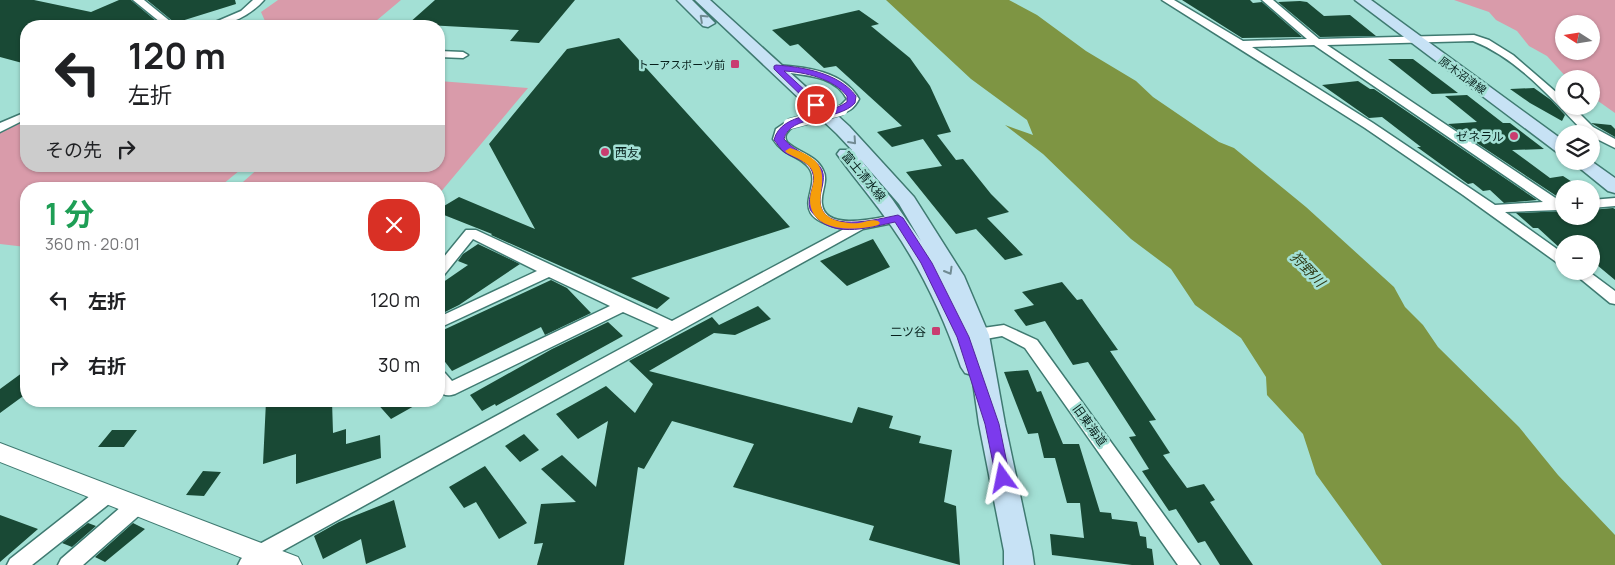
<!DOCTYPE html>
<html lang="ja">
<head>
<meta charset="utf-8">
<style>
	:root { --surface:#fff; --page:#f2f2f2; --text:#202124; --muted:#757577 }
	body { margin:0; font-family:Manrope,"Noto Sans JP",sans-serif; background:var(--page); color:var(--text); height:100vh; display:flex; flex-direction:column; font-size:19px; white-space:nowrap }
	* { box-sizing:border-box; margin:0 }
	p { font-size:16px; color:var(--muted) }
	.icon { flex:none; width:28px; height:28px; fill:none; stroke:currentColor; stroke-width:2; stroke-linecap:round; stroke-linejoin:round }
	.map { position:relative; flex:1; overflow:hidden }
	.drawer { position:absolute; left:20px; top:182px; width:425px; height:225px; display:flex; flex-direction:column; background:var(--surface); border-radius:20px; box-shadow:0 1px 4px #0004 }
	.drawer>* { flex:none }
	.hud { position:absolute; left:20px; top:20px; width:425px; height:152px; border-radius:20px; box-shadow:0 1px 4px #0004; background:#fff; color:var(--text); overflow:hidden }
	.needle { width:32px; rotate:282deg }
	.buttons { position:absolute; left:1555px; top:15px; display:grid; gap:10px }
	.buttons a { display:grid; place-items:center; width:45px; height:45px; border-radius:50%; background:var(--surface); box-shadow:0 1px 4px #0004; font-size:25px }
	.pin { position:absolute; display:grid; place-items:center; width:42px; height:42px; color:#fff; margin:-21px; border:2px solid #fff; border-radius:50%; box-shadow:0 1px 5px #0007 }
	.me { position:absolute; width:55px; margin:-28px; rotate:348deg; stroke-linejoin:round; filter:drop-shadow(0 0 4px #0008) }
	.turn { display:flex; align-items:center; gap:18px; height:105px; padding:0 25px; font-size:22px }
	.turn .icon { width:65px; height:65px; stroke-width:2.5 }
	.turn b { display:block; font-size:35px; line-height:42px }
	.then { display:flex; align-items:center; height:48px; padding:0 25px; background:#0003; gap:10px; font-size:19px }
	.round { display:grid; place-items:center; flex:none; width:52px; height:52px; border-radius:20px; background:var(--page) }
	.head { display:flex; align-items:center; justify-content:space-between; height:85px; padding:0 25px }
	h1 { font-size:30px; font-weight:700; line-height:38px; color:#1e9e55 }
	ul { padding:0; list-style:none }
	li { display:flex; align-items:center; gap:15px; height:65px; padding:0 25px }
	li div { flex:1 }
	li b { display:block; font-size:19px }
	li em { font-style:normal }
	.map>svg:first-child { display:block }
	.green { fill:#d99baa; fill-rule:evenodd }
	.water { fill:#7e9543 }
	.building { fill:#194935 }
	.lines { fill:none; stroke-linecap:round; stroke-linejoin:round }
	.minor-casing { stroke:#3f7a71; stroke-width:3 }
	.tertiary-casing { stroke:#3f7a71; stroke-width:2 }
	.secondary-casing { stroke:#3f7a71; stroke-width:3 }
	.minor { fill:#fff; fill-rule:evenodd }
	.tertiary { fill:#fff; fill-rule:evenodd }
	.secondary { fill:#c7e2f5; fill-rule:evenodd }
	.minor-bridge-casing { stroke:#3f7a71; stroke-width:12; stroke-linecap:butt }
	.minor-bridge { stroke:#fff; stroke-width:11 }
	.oneway { stroke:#718b93 }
	.route { fill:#7c3aed; stroke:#51269a }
	.slow { fill:#f59e0b }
	.poi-dot { fill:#c93d70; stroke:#a3e0d5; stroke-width:2 }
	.labels { text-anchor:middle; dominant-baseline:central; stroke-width:5; stroke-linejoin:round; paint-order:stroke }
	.far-poi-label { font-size:11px; fill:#07201c; stroke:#a3e0d5; text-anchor:end }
	.far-street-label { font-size:11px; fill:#07201c; stroke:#a3e0d5 }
	.poi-label { font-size:12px; fill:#07201c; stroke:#a3e0d5; text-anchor:end }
	.street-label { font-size:12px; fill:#07201c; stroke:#a3e0d5 }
	.water-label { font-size:14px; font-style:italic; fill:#2d3714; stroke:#a3e0d5 }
</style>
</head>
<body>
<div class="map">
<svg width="1615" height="565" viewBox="0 0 1615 565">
	<rect width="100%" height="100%" fill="#a3e0d5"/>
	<path class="green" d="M278 0H401L370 26 265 21 261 12Z
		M1454 0H1615V113L1591 96V79H1568L1547 56 1529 46 1517 31 1496 20 1489 12ZM1564 24H1591V51H1564Z
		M439 81 528 88 439 194V189H235L261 166H439Z
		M26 120V166H245L217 189H26V247L0 244V133Z"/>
	<path class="water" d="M886 0H1009L1037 15 1086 51 1136 81 1153 97 1219 142 1234 148 1306 207 1394 287 1405 307 1423 325 1438 347 1519 427 1558 475 1615 535V565H1382L1316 474 1303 434 1267 395 1266 377 1241 338 1195 305 1171 269 1131 239 1043 154 1005 125 1033 135 1027 120 971 79Z"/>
	<path class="building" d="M0 0H34L91 12 119 0H131L162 26H26V64L0 57Z
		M147 0H235L236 4 175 23Z
		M435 0H575L539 43 510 41 519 30 408 24Z
		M1182 0H1250L1253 3 1262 2 1302 37 1242 38Z
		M1300 1 1307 2 1324 16 1350 15 1376 36 1320 37 1278 2Z
		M859 10 879 24 871 26 910 58 930 86 951 132 937 135 956 160 963 159 991 194 1009 212 987 218 1023 255 1005 260 976 229 956 234 906 172 942 166 923 139 892 147 877 132 902 126 836 66 824 68 798 44 790 46 772 30Z
		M619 38 790 227 631 278 670 298 657 309 491 235 492 234 439 213V209L459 197 535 229 489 144 567 49Z
		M1388 59H1413L1458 93 1432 94Z
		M1358 81 1370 89H1374L1537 200 1504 203 1490 190 1483 191 1473 183 1468 184 1417 147H1421L1382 117 1369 118 1322 85Z
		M1534 88 1551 100 1565 115 1562 121 1530 103 1510 89Z
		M1467 95 1503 123H1510L1544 149 1512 150 1550 178 1563 176 1583 189H1564V199H1561L1448 124 1477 122 1445 96Z
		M1591 123 1611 125 1615 129V137Z
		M1613 208 1615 209V280L1591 260V244H1564V250H1562L1538 228H1533L1516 213 1564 211V216H1591V210Z
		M873 239 890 267 847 286 820 261Z
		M478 244 520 264 459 305 439 315V285L468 265 458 261 463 254Z
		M551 280 567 288 591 313 545 335 541 327 452 371 439 354V332Z
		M1062 282 1077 300 1082 299 1118 350 1110 351 1156 420 1149 421 1170 453 1163 455 1187 488 1204 484 1215 500 1210 502 1253 565H1220L1205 541 1198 543 1176 509 1169 511 1142 471 1149 469 1129 437 1136 436 1088 362 1073 365 1045 321 1026 326 1014 310 1034 305 1022 292Z
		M758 306 771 319 735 335 714 333 649 371 852 423 858 407 893 416 889 428 921 436 919 443 952 450 944 502 956 506 960 565 869 540 874 526 733 487 754 444 672 421 644 469 638 467 624 565H537L543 543 534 544 541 504 576 502 541 469 562 455 596 487 608 421 578 439 556 414 606 386 635 413 653 384 629 361 712 317 719 325Z
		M608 322 623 336 496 406 495 404 482 411 470 395 552 349Z
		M26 370V394L0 413V389Z
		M1028 370 1037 392 1041 391 1063 444H1079L1100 512 1111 513 1112 519 1137 522 1140 536 1146 537 1147 548 1152 549 1154 565H1132L1052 555 1050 534 1084 538 1080 503H1067L1055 458H1044L1038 433 1028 434 1004 372Z
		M266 401H332L333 433 346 429V444L380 435 381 458 296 484V454L263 464Z
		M375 401H423L391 419Z
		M112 430H137L124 447H98Z
		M524 434 539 450 520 462 505 446Z
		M485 466 527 523 499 539 476 502 464 508 449 487Z
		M203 471 221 472 204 496 186 495Z
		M394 500 406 547 366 564 361 539 323 559 314 536 339 522Z
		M0 515 38 529 0 562Z
		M88 523 96 526 72 547 62 543Z
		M133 523 145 529 105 562 95 557Z"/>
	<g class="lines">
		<g class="minor-casing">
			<path id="minor" d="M133 0H144L176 26H165Z
				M253 0H264C250 16 227 27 206 26L241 11Z
				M1162 0H1174L1243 41 1307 39 1262 0H1273L1319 39 1474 35 1489 40 1513 55 1564 99V106H1572L1593 127 1615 139V148L1591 136V134L1585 133C1552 99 1517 58 1473 41L1327 45 1560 201H1564V209L1558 210 1505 212 1564 254V265L1559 264 1463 195 1365 128ZM1314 45 1543 202 1495 205 1373 123 1252 47Z
				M439 51 463 52 468 55 463 58 439 57Z
				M776 65C806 67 843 71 859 99 855 107 847 115 838 112L836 110 847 99C833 72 797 76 772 70L771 68Z
				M26 112V119L0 132V123Z
				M789 120 795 124C790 130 782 134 787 142 799 153 816 155 823 170 829 181 820 193 822 204 825 233 881 217 898 214L905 218 903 221 863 229 266 560 262 565H238L241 559 252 548 659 328 623 312 455 394C437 400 439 384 439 371L445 373 452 381 610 306 549 277 439 328V317L537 271 473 239 444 275 439 277V263L466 230H476L672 321 844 229C781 216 824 189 809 168 800 155 784 157 773 139L776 129Z
				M1615 198V206L1591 208V200Z
				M1571 271H1588L1615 291V304L1610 303Z
				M1004 325 1037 340 1200 565H1178L1025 348 1002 336 969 342 963 340 961 336 963 332 969 330Z
				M107 486 114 488 117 494 114 500 32 565H7L10 559 100 488Z
				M136 498 143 500 146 506 143 512 83 565H58L61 559 129 500Z"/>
		</g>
		<g class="tertiary-casing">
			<path id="tertiary" d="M0 443 298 557 302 565H260L0 462Z"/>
		</g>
		<g class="secondary-casing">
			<path id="secondary" d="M677 0H692L715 23 708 27 703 26Z
				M695 0H710L849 126 914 197 964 276 989 335 1005 424 1032 551 1034 565H1004V551L979 424 972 375 965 373 961 367C944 318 922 270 892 227 875 202 855 179 837 154L840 150H852L837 134ZM860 159 899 204 921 241 892 199Z
				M1355 0H1371L1564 141V154L1558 153Z
				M1571 161H1591L1615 178V193L1608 191Z"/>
		</g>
		<use href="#minor" class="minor"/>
		<use href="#tertiary" class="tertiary"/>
		<use href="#secondary" class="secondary"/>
		<g class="minor-bridge-casing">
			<path id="minor-bridge" d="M789 124 842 110"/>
		</g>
		<use href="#minor-bridge" class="minor-bridge"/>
	</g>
	<defs><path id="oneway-chevron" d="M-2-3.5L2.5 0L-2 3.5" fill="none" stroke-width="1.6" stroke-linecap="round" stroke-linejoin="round" transform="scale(1.25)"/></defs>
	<g class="oneway">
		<use href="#oneway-chevron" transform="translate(703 18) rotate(-137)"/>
		<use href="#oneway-chevron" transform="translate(853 141) rotate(48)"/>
		<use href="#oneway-chevron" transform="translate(949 271) rotate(60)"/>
	</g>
	<path class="route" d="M776 65C803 67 839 73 856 96L855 103C838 122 789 114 784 139 794 152 816 157 822 170 826 180 820 190 820 200 820 235 878 219 898 215L903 218 932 263 969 337 999 424 1010 478 1008 483 1003 484 998 483 996 478 985 424 957 337 921 263 895 222C872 227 836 238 817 218 815 215 811 212 810 209 806 196 818 184 812 171 808 160 792 158 784 152 780 149 777 143 774 140 781 111 826 117 847 102V96C834 79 805 72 784 71L821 105 813 107 774 69V66Z"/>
	<path class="slow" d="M790 148C849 165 804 200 829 217 836 222 850 224 859 223 866 222 872 219 878 221L880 223 878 225C856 231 810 233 810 200 810 190 817 180 812 170 808 162 794 157 787 153L785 151Z"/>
	<g class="poi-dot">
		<rect x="730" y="59" width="10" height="10" rx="2.5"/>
		<circle cx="1514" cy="136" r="5"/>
		<circle cx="605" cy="152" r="5"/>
		<rect x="931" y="326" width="10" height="10" rx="2.5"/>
	</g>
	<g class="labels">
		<g class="far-poi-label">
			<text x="725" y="64">トーアスポーツ前</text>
		</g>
		<g class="far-street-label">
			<text transform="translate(1463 75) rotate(36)">原木沼津線</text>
		</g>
		<g class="poi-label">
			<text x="1504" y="136">ゼネラル</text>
			<text x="615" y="152" text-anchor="start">西友</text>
			<text x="926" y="331">二ツ谷</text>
		</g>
		<g class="street-label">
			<text transform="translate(864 176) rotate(50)">富士清水線</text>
			<text transform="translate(1090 425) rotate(54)">旧東海道</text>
		</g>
		<g class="water-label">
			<text transform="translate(1308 269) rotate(46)">狩野川</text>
		</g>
	</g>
</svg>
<div class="buttons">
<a><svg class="needle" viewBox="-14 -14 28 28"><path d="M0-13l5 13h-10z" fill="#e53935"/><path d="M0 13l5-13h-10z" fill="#757577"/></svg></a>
<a><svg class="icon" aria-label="search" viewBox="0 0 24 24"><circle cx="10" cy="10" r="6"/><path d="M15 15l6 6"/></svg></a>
<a><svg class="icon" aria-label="layers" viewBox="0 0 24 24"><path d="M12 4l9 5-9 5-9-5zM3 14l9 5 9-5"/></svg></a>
<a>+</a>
<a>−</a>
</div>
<div class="pin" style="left:816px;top:105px;background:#d93025"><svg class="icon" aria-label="arrive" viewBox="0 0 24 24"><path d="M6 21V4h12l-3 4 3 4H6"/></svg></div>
<svg class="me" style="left:1003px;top:478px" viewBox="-20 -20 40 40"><path d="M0-17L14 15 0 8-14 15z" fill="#7c3aed" stroke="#fff" stroke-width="4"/></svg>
<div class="hud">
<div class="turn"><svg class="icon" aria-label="left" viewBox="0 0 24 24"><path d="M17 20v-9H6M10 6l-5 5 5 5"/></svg><div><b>120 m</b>左折</div></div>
<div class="then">その先<svg class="icon" aria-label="right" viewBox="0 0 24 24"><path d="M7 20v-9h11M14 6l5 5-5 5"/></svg></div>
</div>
<section class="drawer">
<div class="head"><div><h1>1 分</h1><p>360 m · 20:01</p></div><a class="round" style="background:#d93025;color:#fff"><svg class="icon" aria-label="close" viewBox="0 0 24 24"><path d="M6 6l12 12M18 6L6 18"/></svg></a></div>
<ul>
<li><svg class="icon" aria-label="left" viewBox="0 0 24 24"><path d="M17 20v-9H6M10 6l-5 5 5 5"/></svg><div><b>左折</b></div><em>120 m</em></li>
<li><svg class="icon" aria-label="right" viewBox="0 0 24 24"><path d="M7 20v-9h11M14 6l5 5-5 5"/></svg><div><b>右折</b></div><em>30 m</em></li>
</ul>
</section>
</div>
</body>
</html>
